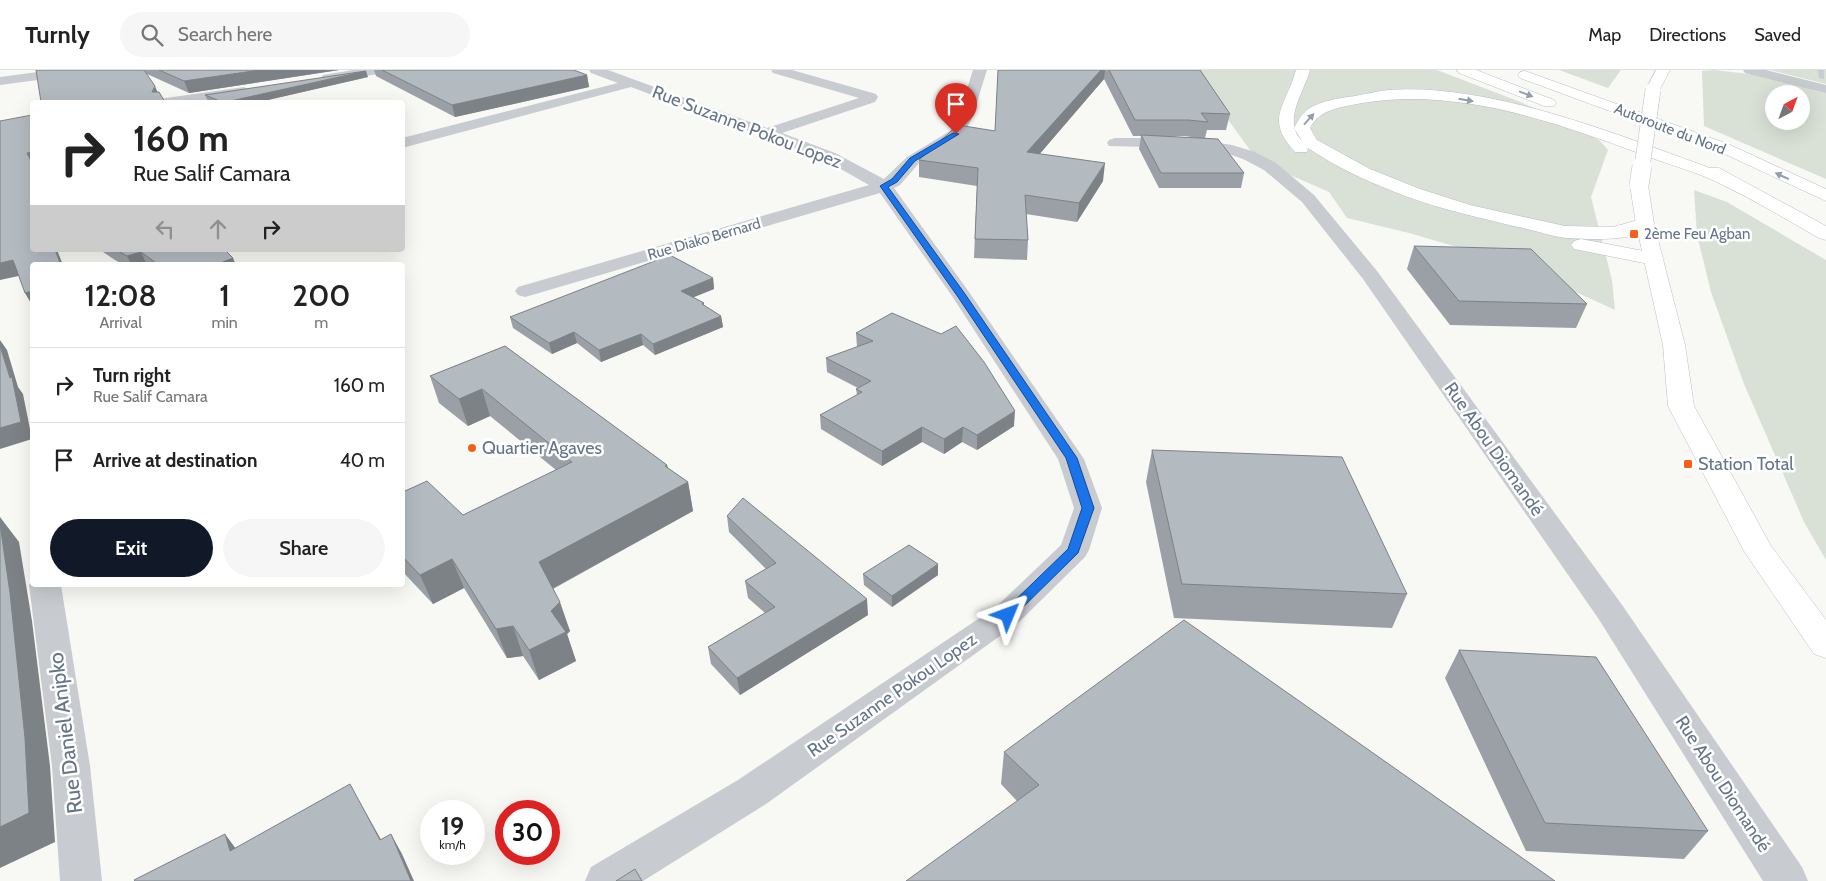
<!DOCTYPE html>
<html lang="en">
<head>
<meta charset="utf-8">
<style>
	:root { --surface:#fff; --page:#f6f6f6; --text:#222; --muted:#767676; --line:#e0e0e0; --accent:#111827 }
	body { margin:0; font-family:Cabin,sans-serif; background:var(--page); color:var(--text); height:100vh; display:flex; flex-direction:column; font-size:19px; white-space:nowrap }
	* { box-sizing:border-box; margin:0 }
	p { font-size:16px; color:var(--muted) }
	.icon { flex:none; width:28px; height:28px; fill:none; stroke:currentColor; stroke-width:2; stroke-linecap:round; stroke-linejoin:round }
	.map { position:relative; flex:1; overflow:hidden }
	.details { position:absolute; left:30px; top:192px; width:375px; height:325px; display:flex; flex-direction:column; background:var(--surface); border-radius:5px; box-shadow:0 5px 20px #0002 }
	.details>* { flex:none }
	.hud { position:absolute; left:30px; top:30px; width:375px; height:152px; border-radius:5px; box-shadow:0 5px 20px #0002; background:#fff; color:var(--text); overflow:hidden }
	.needle { width:32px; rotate:41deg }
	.tools { position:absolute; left:1765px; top:15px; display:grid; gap:10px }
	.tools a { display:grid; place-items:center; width:45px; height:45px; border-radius:50%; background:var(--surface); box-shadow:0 5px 20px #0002; font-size:25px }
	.speed { position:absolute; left:420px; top:730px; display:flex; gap:10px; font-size:25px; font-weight:700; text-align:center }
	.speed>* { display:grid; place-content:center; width:65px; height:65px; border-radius:50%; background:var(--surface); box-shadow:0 5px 20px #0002; line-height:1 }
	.speed small { font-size:12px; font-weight:400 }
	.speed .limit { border:8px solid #d22; background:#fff; color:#111 }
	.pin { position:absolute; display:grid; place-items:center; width:42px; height:42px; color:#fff; margin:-51px -21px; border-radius:50% 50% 50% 0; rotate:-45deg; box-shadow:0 0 5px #0007 }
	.pin .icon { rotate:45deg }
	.me { position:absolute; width:55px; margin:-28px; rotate:46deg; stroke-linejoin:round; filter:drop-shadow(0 0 4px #0008) }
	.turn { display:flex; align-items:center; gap:18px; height:105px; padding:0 20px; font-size:22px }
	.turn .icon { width:65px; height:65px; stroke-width:2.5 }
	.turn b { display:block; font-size:35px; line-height:42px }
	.lanes { display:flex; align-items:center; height:48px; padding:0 20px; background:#0003; justify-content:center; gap:25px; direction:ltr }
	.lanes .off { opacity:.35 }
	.eta { display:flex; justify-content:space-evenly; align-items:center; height:85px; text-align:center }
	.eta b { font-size:30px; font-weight:600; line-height:35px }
	.button { display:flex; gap:10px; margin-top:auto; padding:10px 20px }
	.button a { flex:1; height:58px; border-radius:30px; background:var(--accent); color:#fff; font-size:20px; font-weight:600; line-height:58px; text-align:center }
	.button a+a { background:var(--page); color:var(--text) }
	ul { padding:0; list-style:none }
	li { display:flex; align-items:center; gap:15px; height:75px; padding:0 20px; border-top:1px solid var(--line) }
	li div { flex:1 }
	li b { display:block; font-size:19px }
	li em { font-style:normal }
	header { display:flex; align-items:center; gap:30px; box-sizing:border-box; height:70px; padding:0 25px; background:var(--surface); border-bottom:1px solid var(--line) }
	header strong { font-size:24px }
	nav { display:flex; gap:28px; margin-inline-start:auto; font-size:18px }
	.search { width:350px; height:45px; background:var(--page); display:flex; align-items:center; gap:12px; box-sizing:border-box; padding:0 18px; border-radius:28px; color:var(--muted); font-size:19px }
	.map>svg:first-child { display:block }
	.green { fill:#d9e1d6; fill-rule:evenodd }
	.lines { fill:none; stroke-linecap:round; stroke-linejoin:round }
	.stream { fill:#c4ced4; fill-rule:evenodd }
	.secondary-casing { stroke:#bcc0c6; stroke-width:1 }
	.highway-casing { stroke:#babdc1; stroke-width:1 }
	.street { fill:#c8cbcf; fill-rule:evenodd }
	.secondary { fill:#fff; fill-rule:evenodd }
	.highway { fill:#fff; fill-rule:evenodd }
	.secondary-bridge-far1-casing { stroke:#bcc0c6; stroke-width:16; stroke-linecap:butt }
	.secondary-bridge-casing { stroke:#bcc0c6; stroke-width:20; stroke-linecap:butt }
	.secondary-bridge-far1 { stroke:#fff; stroke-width:15 }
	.secondary-bridge { stroke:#fff; stroke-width:19 }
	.wall { fill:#9aa0a5; fill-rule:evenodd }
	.shaded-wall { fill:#7d8286 }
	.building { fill:#b3bac0; stroke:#7d8286 }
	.oneway { fill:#929eac }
	.route { fill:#1a73e8; stroke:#114b97 }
	.poi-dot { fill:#f56018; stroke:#fff; stroke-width:2 }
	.labels { text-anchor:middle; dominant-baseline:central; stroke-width:5; stroke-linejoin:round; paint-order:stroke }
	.far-street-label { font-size:15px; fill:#647589; stroke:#fff }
	.far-poi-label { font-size:15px; fill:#647589; stroke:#fff; text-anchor:start }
	.street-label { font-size:18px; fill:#647589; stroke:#fff }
	.poi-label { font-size:18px; fill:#647589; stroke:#fff; text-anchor:start }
	.near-street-label { font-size:21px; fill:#647589; stroke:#fff }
</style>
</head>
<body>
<header>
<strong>Turnly</strong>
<div class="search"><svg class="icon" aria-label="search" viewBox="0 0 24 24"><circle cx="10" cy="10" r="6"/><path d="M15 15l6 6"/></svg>Search here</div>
<nav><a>Map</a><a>Directions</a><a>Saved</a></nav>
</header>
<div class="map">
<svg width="1826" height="811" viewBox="0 0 1826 811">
	<rect width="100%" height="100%" fill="#f8f8f5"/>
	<path class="green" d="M1192 0H1437L1523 33 1599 70 1608 80 1591 127 1612 210 1615 240 1512 193 1409 163 1347 148 1329 122 1258 91Z
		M1559 0H1621L1608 18Z
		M1714 0 1758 5 1826 23V109L1704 56 1702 1ZM1774 24H1801V51H1774Z
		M1770 0H1826V14Z
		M1694 120 1727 132 1826 190V490L1804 452 1744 314 1711 222 1697 165Z"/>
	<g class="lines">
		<path class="stream" d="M1818 0H1824V9L1819 8Z"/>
		<g class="secondary-casing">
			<path id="secondary" d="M1656 0H1670L1658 23H1648L1646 20Z
				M1639 110 1645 111 1648 115 1654 154 1685 275 1694 336 1771 476 1826 550V588L1814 584 1744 481 1668 336 1663 275 1636 154 1630 115 1633 111Z"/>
		</g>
		<g class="highway-casing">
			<path id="highway" d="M1296 0H1310C1304 22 1282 51 1302 71L1294 58C1297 53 1300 46 1305 42 1316 31 1341 28 1355 26 1366 24 1378 21 1389 20 1490 13 1616 64 1710 98H1719L1826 156V170L1819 168C1787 150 1756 131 1723 115 1700 103 1673 96 1649 87 1558 53 1459 17 1362 33 1342 37 1319 39 1310 58L1317 70 1370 99 1420 119 1470 135 1565 156 1613 157 1645 148 1652 150 1654 154C1641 173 1587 169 1566 168 1550 166 1534 160 1518 157 1481 148 1444 140 1408 127 1373 114 1339 99 1308 78L1307 82H1295C1264 49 1286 36 1296 0Z
				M1457 0H1476L1554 30 1556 33 1554 36H1544L1459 3Z
				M1525 1 1728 74 1826 119V131L1716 80 1520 8 1518 5 1520 2Z
				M1581 169 1654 183 1661 185 1664 189 1661 193 1654 195 1574 179 1571 175 1574 171Z"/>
		</g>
		<path class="street" d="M53 0H90L83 4 0 15V7Z
			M353 0H385L378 4 328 12 321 8 323 5Z
			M589 0H608L767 58 859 28 773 3 771 0H792L876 24 878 27 875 32 782 63 835 83 884 109 907 87 950 61 957 51 973 0H987L971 51 960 67 919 93 900 115 894 118 969 222 1084 389 1102 438 1089 480 1085 487 1018 553 766 734 643 811H585L591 797 738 710 996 537 1061 475 1074 438 1058 389 952 226 880 123 532 225 525 227 518 225 515 221 518 217 869 115 823 89 631 17 402 78V68L618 13 591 3Z
			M1743 0H1766L1826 15V23L1745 3Z
			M244 17 251 21 249 24 192 32H159L161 29 166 28Z
			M1115 68H1185L1232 75 1255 82 1276 93 1314 125 1377 201 1620 532 1802 797 1808 811H1763L1598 548 1363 209 1302 132 1264 100 1243 89 1223 82 1185 78 1109 76 1107 73 1109 70Z
			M32 510V515H61L90 696 102 811H60L52 696 29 515Z"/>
		<use href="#secondary" class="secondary"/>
		<use href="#highway" class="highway"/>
		<g class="secondary-bridge-far1-casing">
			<path id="secondary-bridge-far1" d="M1642 97 1653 20"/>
		</g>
		<g class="secondary-bridge-casing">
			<path id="secondary-bridge" d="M1639 115 1642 96"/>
		</g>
		<use href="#secondary-bridge-far1" class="secondary-bridge-far1"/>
		<use href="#secondary-bridge" class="secondary-bridge"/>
	</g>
	<path class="wall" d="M36 0H339L189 23 147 4Z
		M374 0H574L587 5 589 17 455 47 376 6Z
		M998 0H1200L1230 44 1226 60H1207L1205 68 1244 103 1241 118H1159L1139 79 1141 66H1133L1104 9 1039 84 1103 111 1077 152 1026 144 1028 170 1027 190 974 188 977 116 919 107V90L995 61ZM1164 66H1185L1198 68Z
		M368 7 259 32H210L208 31 205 25Z
		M1414 176 1587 234 1576 258 1450 255 1407 199Z
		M100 180H225L236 195H124L115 190Z
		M713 208 714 219 693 227 704 233V236L721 246 723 257 655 285 643 275 601 292 577 273 552 284 513 258 510 247Z
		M892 243 1014 356 977 380 962 372 944 384 922 372 882 396 821 359 820 345 857 325 856 319 858 318 827 302 826 288 857 277 856 263Z
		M505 276 667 395 668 398 688 412 693 441 553 519 570 561 567 564 576 591 539 610 523 586 507 588 464 518 433 534 402 501V419L405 421 463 445 556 400 490 346 468 356 439 333 430 306Z
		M1152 380 1407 524 1392 558 1174 548 1146 412Z
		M727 446 868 545 740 625 711 594 708 577 765 543 748 528 745 511 766 499 729 462Z
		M863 504 938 505 892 537 864 515Z
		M1459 580 1708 761 1684 789 1526 781 1445 608Z
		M1004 682 1555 811 1017 731 1001 714Z"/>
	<path class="shaded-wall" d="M260 0H339L189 23 184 11Z
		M1101 0H1105L1104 9 1026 100 1027 82Z
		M366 1 368 7 259 32H226Z
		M587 5 589 17 455 47 452 35Z
		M155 16 160 28 152 22Z
		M32 82V93L27 83Z
		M1105 93 1103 111 1077 152 1079 133Z
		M55 180H57L63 195H61Z
		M141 182 147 195H132L127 186Z
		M233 188 236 195H215Z
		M13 190 23 205 0 210V193Z
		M713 208 714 219 682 232 681 221Z
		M32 221V235L25 223Z
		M721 246 723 257 655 285 653 274Z
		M574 262 577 273 552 284 549 273Z
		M641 264 643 275 601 292 599 280Z
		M0 270 7 280 18 317 23 324 32 369 0 379V358L10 308 0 276Z
		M482 319 490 346 468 356 459 329Z
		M1015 341 1014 356 977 380V365Z
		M922 357V372L882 396V381Z
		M963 357 962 372 944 384V369Z
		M667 395 672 421 688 412 693 441 548 521 539 492Z
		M0 447 19 472 32 551 50 696 55 772 0 798Z
		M452 489 464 518 433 534 420 505Z
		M938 494V505L892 537V526Z
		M867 529 868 545 740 625 737 608Z
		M560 532 570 561 567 564 576 591 539 610 529 580 551 541Z
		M513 556 523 586 507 588 496 559Z
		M350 714 361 734 392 789 380 770Z
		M225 764 239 783 230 781Z
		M391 764 402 784 414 811H411Z"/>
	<path class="building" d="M36 0H144L155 16 152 22H159L165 32H41Z
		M159 0H260L184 11Z
		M382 0H574L587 5 452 35Z
		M998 0H1101L1027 82 1105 93 1079 133 1025 125 1028 170 975 169 978 98 919 90 958 55 995 61Z
		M1109 0H1200L1230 44 1201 43 1208 52 1188 50H1135Z
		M366 1 226 32H222L205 25Z
		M32 45V82L27 83 32 93V180H55L61 195H32V221L25 223 13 190 0 193V51Z
		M1141 65 1218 69 1244 103H1161Z
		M1414 176 1531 179 1587 234 1459 231Z
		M116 180H225L233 188 215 195H159L141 182 127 186Z
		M670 185 713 208 681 221 704 233 702 234 721 246 653 274 641 264 599 280 574 262 549 273 510 247Z
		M892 243 941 264 956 256 984 292 1015 341 977 365 963 357 944 369 922 357 882 381 820 345 862 322 856 319 871 311 826 288 873 271 856 263Z
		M0 276 10 308 12 307 21 352 0 358Z
		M505 276 667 395 665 396 688 412 539 492 560 532 551 541 566 562 529 580 513 556 496 559 452 489 420 505 402 486V419L405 421 427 411 463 445 572 392 482 319 459 329 430 306Z
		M1152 380 1342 387 1407 524 1182 514Z
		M743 428 867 529 737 608 708 577 775 537 745 511 776 493 727 446Z
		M0 454 10 523 25 668 29 743 0 757Z
		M909 475 938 494 892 526 863 504Z
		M1184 550 1555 811H906L1039 715 1004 682Z
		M1459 580 1596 587 1708 761 1545 753Z
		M350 714 380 770 391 764 411 811H135L134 810 225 764 230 781Z
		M635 799 642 811H616Z"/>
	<defs><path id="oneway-solid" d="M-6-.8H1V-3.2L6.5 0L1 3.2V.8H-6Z" transform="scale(1.25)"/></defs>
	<g class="oneway">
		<use href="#oneway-solid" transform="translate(1526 24) rotate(21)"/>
		<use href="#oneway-solid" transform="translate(1466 30) rotate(10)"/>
		<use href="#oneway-solid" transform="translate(1309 49) rotate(-48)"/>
		<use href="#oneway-solid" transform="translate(1782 106) rotate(-155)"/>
	</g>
	<path class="route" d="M953 63 959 64 915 91 897 112 888 117 965 224 1077 388 1094 438 1078 483 1012 548H1003L1001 545 1003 542 1068 479 1082 438 1066 388 958 227 880 116 892 109 910 88Z"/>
	<g class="poi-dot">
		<rect x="1629" y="159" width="10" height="10" rx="2.5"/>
		<circle cx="472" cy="378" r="5"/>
		<rect x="1683" y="389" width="10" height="10" rx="2.5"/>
	</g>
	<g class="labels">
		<g class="far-street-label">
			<text transform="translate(1670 59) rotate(21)">Autoroute du Nord</text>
			<text transform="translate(704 169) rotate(-16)">Rue Diako Bernard</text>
		</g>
		<g class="far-poi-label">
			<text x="1644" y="164">2ème Feu Agban</text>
		</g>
		<g class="street-label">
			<text transform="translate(747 57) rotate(21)">Rue Suzanne Pokou Lopez</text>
			<text transform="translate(1494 379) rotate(55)">Rue Abou Diomandé</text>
			<text transform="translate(892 625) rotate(-35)">Rue Suzanne Pokou Lopez</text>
			<text transform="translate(1723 714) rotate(57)">Rue Abou Diomandé</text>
		</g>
		<g class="poi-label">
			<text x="482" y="378">Quartier Agaves</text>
			<text x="1698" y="394">Station Total</text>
		</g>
		<g class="near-street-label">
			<text transform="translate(65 663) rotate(-97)">Rue Daniel Anipko</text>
		</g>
	</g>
</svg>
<div class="tools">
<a><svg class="needle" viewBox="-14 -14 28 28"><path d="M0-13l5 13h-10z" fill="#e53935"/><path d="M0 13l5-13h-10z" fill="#767676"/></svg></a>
</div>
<div class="speed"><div>19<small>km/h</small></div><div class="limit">30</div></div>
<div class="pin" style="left:956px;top:64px;background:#d93025"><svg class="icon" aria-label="arrive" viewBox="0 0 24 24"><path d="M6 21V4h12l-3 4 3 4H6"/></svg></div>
<svg class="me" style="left:1008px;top:545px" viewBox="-20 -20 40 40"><path d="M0-17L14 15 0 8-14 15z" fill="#1a73e8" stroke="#fff" stroke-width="4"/></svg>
<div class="hud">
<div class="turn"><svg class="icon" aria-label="right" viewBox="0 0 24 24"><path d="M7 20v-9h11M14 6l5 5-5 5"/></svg><div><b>160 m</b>Rue Salif Camara</div></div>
<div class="lanes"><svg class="icon off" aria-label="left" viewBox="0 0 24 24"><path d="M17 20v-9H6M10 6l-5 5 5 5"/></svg><svg class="icon off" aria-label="ahead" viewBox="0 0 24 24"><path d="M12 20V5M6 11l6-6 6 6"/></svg><svg class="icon" aria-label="right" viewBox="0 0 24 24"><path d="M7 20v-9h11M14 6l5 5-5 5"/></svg></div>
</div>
<section class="details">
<div class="eta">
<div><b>12:08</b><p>Arrival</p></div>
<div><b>1</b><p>min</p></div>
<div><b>200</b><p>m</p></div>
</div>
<ul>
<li><svg class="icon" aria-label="right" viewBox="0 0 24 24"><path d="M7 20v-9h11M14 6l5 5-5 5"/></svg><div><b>Turn right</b><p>Rue Salif Camara</p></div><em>160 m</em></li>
<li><svg class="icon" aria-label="arrive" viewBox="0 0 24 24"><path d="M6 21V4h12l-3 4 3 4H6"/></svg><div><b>Arrive at destination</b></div><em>40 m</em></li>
</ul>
<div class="button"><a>Exit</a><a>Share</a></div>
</section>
</div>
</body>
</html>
